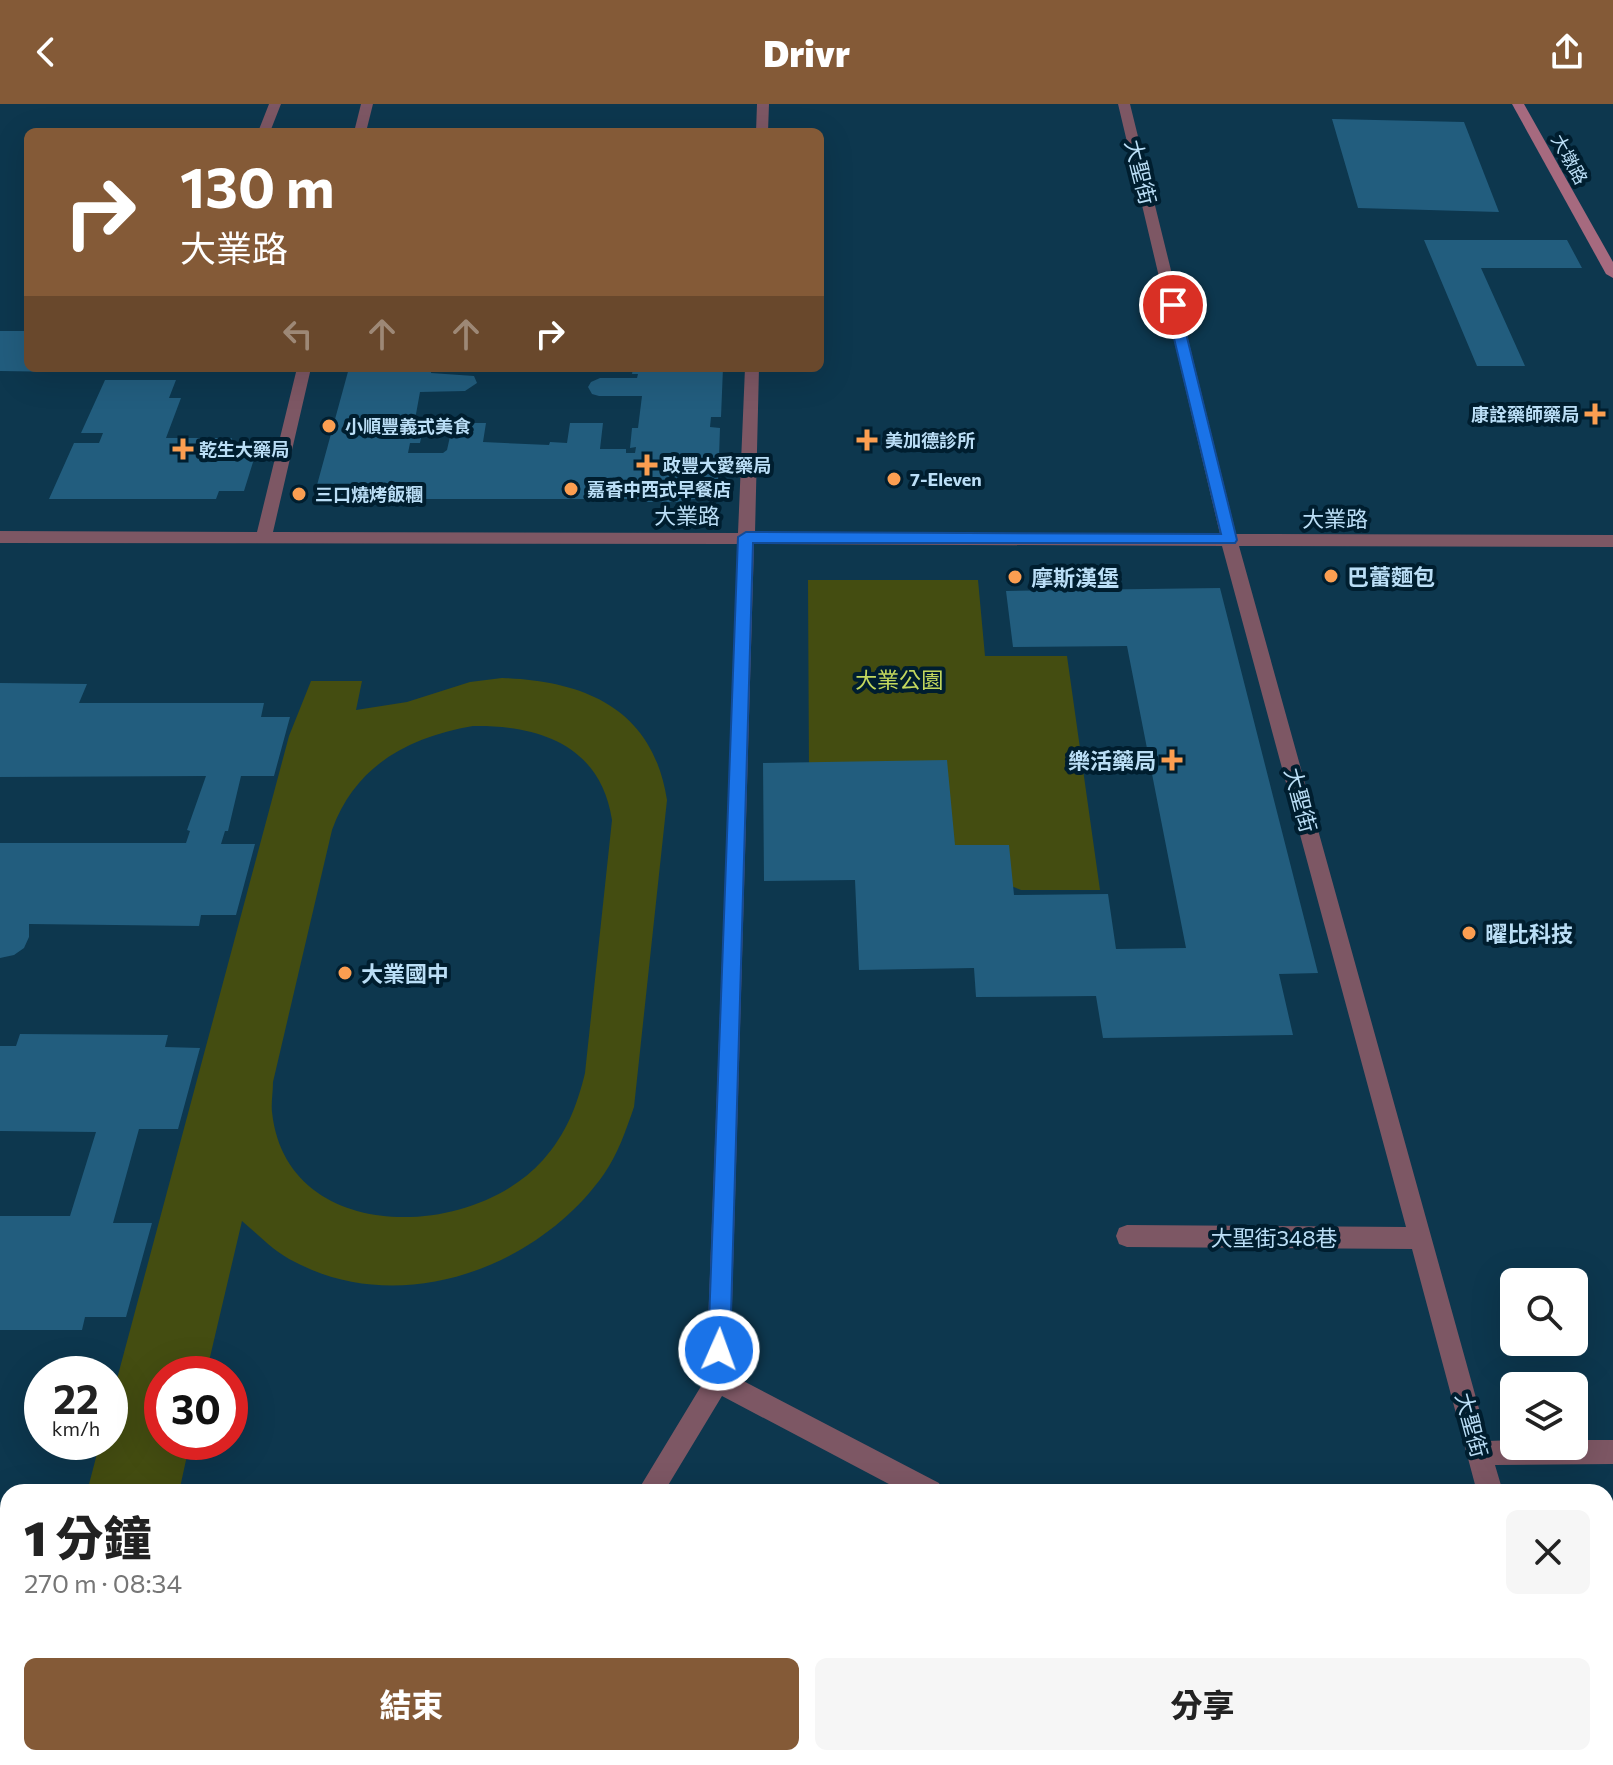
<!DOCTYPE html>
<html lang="zh-TW">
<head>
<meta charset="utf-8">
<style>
	:root { --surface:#fff; --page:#f6f6f6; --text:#222; --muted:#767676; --accent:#845a37 }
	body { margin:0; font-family:Commissioner,"Noto Sans TC",sans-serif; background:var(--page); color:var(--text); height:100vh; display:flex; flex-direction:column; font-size:30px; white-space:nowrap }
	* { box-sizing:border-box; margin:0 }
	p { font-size:26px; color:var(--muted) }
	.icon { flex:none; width:44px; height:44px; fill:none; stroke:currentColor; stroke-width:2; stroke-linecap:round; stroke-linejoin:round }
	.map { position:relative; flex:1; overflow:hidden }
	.sheet { position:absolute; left:0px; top:1380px; width:1614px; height:282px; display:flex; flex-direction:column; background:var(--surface); border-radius:24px 24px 0 0; box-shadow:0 8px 32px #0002 }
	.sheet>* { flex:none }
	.hud { position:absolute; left:24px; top:24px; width:800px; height:244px; border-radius:12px; box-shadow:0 8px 32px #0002; background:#845a37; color:#fff; overflow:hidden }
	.fabs { position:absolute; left:1500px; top:1164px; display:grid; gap:16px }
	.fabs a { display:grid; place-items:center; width:88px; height:88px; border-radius:12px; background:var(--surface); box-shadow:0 8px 32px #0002; font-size:40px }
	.speed { position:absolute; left:24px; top:1252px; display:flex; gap:16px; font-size:40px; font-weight:700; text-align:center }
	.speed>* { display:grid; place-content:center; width:104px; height:104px; border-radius:50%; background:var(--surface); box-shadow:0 8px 32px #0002; line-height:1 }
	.speed small { font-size:20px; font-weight:400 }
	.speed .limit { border:12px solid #d22; background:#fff; color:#111 }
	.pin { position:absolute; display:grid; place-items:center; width:68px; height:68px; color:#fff; margin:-34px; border:4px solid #fff; border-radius:50%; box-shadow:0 2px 8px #0007 }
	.me { position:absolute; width:88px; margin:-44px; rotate:2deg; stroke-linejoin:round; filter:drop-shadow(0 0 6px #0008) }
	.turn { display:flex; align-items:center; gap:28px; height:168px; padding:0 24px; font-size:36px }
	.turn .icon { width:104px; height:104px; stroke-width:2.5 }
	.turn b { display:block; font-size:56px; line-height:68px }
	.lanes { display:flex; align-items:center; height:76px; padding:0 24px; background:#0003; justify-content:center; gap:40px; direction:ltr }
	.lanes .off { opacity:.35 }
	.round { display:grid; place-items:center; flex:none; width:84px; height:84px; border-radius:12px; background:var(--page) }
	.head { display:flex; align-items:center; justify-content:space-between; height:136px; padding:0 24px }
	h1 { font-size:48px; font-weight:800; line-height:60px }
	.button { display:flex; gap:16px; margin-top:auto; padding:16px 24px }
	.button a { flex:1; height:92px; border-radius:12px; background:var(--accent); color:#fff; font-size:32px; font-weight:800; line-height:92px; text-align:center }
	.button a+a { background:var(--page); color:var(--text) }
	header { display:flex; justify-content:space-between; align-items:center; height:104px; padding:0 24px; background:var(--accent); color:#fff; font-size:36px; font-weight:800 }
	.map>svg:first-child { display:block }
	.green { fill:#444d11; fill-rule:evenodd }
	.building { fill:#225d7e }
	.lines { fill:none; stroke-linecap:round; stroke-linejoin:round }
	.street { fill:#7d5764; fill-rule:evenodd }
	.secondary { fill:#a66a7f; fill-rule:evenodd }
	.route { fill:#1a73e8; stroke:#114b97; stroke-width:2 }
	.poi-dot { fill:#fb9e51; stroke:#001e2f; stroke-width:3 }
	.labels { text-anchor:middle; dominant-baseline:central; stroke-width:8; stroke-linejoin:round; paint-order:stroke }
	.far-street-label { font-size:18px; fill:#badef6; stroke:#001e2f }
	.far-poi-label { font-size:18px; font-weight:bold; fill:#badef6; stroke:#001e2f; text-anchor:start }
	.street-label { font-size:22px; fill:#badef6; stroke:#001e2f }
	.poi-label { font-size:22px; font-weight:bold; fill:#badef6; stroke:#001e2f; text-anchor:start }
	.park-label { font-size:22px; fill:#c3d85e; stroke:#001e2f }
</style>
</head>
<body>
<header><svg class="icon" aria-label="back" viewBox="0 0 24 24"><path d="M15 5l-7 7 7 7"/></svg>Drivr<svg class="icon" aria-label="share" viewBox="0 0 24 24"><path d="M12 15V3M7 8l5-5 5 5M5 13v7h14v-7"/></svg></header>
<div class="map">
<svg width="1613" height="1661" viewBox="0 0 1613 1661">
	<rect width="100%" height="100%" fill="#0d374e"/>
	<path class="green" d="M808 476H978L985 552H1067L1100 786H1021L910 741 809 666Z
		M502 574C586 577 653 605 667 696L634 1003C626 1026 618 1050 604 1070 538 1164 401 1214 295 1158 274 1148 260 1132 242 1117L206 1270H162V1338H190L179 1388H87L100 1338H110V1301L289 632 311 577H362L356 606 407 598 470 578ZM473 622C540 621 601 642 612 716L585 969C577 1002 566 1030 543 1056 471 1137 286 1141 272 1008 271 999 273 988 273 978L332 726C355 662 408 633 473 622Z"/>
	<path class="building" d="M1332 15 1464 18 1499 108 1358 104Z
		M1424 136H1567L1582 164H1481L1525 262H1477Z
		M0 227H28V264H67L65 268 0 267Z
		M349 264H432L431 269 474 272 477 279 465 287 420 288 414 321 424 320 420 339H410L408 349H443L447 346 453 319H486L483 338 549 341 550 338 567 339 570 319H603L600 345H626V349H635L636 343 630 344 632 324H638L642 292H599L592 290 588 283 591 278 600 274H637L638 270H632L633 264H723L721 313H711L710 323 720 324 718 382H711V391L706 393 676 398H646L647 395H334V392L321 389 323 380 317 381Z
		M105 276H176L169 294H181L166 334H232L229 342H258L244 387H219L216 395H49L74 339H99L103 329H81Z
		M1220 484 1318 869 1279 870 1293 931 1103 934 1096 892 976 893 974 864 859 866 855 776 764 777 763 659 947 656 955 741H1009L1014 791 1108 790 1116 845 1186 844 1127 542 1013 543 1006 487Z
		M0 579 87 580 79 599H264L261 613H290L274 672H241L228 727H225L221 740H255L236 811H201L199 822 29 820V833L24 844 14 851 0 854V739H186L190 727 187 726 206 672 0 673Z
		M20 930 168 931 165 943 200 944 178 1025H139L113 1119H152L126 1213H85L82 1226H0V1112H70L96 1028 0 1027V942H16Z
		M0 1595 8 1601V1654H70L78 1661H0Z"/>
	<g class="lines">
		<path class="street" d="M269 0H281L270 28H258Z
			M361 0H373L366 28H354Z
			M757 0H769L768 28H756Z
			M1118 0H1130L1236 430 1613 431V443L1239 442 1488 1337 1514 1336V1342H1574V1336H1613V1360L1495 1361 1503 1388H1477L1412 1145 1127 1143 1119 1140 1116 1132 1119 1124 1127 1121 1406 1123 1222 442 754 440 730 1270 939 1379 943 1388H904L722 1292 664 1388H637L706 1274 738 440 0 439V427L257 428 297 264H311L273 428 738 429 745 264H759L755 429 1220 430Z
			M471 1654H500L497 1661H468Z
			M1090 1654H1118L1115 1661H1087Z
			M1405 1654H1443L1446 1661H1408Z
			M1542 1654H1570L1572 1661H1544Z"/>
		<path class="secondary" d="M1512 0H1524L1613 158V174L1606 170Z"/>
	</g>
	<path class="route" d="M1168 198 1179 201 1237 436 1235 439H753L730 1246 727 1253 719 1257 712 1253 708 1246 738 433 746 428 1221 430 1166 201Z"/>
	<g class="poi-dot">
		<path d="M1591 298h8v8h8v8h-8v8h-8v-8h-8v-8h8z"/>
		<circle cx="329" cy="322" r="8"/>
		<path d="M863 324h8v8h8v8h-8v8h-8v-8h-8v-8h8z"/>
		<path d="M179 333h8v8h8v8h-8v8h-8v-8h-8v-8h8z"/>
		<path d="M643 349h8v8h8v8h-8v8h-8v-8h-8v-8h8z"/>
		<circle cx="894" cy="375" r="8"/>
		<circle cx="571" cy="385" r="8"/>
		<circle cx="299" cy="390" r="8"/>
		<circle cx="1331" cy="472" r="8"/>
		<circle cx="1015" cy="473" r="8"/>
		<path d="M1168 644h8v8h8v8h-8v8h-8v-8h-8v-8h8z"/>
		<circle cx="1469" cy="829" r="8"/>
		<circle cx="345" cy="869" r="8"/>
	</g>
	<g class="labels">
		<g class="far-street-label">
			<text transform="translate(1570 55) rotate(61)">大墩路</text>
		</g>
		<g class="far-poi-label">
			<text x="1579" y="310" text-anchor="end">康詮藥師藥局</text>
			<text x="345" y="322">小順豐義式美食</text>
			<text x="885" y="336">美加德診所</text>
			<text x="199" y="345">乾生大藥局</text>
			<text x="663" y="361">政豐大愛藥局</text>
			<text x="910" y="375">7-Eleven</text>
			<text x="587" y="385">嘉香中西式早餐店</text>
			<text x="315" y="390">三口燒烤飯糰</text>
		</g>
		<g class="street-label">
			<text transform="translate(1141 68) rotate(76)">大聖街</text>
			<text x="687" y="411">大業路</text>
			<text x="1335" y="414">大業路</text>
			<text transform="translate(1301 696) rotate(75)">大聖街</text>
			<text x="1274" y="1133">大聖街348巷</text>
			<text transform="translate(1472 1321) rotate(75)">大聖街</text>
		</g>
		<g class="poi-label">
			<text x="1347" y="472">巴蕾麵包</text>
			<text x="1031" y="473">摩斯漢堡</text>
			<text x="1156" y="656" text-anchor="end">樂活藥局</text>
			<text x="1485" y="829">曜比科技</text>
			<text x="361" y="869">大業國中</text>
		</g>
		<g class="park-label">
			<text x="899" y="575">大業公園</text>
		</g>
	</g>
</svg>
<div class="fabs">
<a><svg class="icon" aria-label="search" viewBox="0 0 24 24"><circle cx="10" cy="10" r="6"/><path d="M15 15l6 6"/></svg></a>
<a><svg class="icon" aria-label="layers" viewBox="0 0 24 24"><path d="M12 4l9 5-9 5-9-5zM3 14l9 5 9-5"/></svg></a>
</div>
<div class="speed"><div>22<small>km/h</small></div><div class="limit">30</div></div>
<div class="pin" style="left:1173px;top:201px;background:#d93025"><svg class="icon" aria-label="arrive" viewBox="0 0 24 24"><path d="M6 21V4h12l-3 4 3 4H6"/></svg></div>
<svg class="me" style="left:719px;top:1246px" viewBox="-20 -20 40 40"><circle r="17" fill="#1a73e8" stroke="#fff" stroke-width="3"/><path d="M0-11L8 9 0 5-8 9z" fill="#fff"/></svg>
<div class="hud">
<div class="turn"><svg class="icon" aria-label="right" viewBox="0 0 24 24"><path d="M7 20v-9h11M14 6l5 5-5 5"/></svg><div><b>130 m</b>大業路</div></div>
<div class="lanes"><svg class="icon off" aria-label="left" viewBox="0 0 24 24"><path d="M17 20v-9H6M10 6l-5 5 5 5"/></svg><svg class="icon off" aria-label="ahead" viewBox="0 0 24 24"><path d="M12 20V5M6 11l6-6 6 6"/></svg><svg class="icon off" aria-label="ahead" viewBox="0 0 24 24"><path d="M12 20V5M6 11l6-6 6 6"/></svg><svg class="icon" aria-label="right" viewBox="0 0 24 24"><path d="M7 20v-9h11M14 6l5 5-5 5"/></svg></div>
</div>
<section class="sheet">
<div class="head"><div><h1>1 分鐘</h1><p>270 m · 08:34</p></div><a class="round"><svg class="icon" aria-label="close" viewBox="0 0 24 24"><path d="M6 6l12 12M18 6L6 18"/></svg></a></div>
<div class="button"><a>結束</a><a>分享</a></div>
</section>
</div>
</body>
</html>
